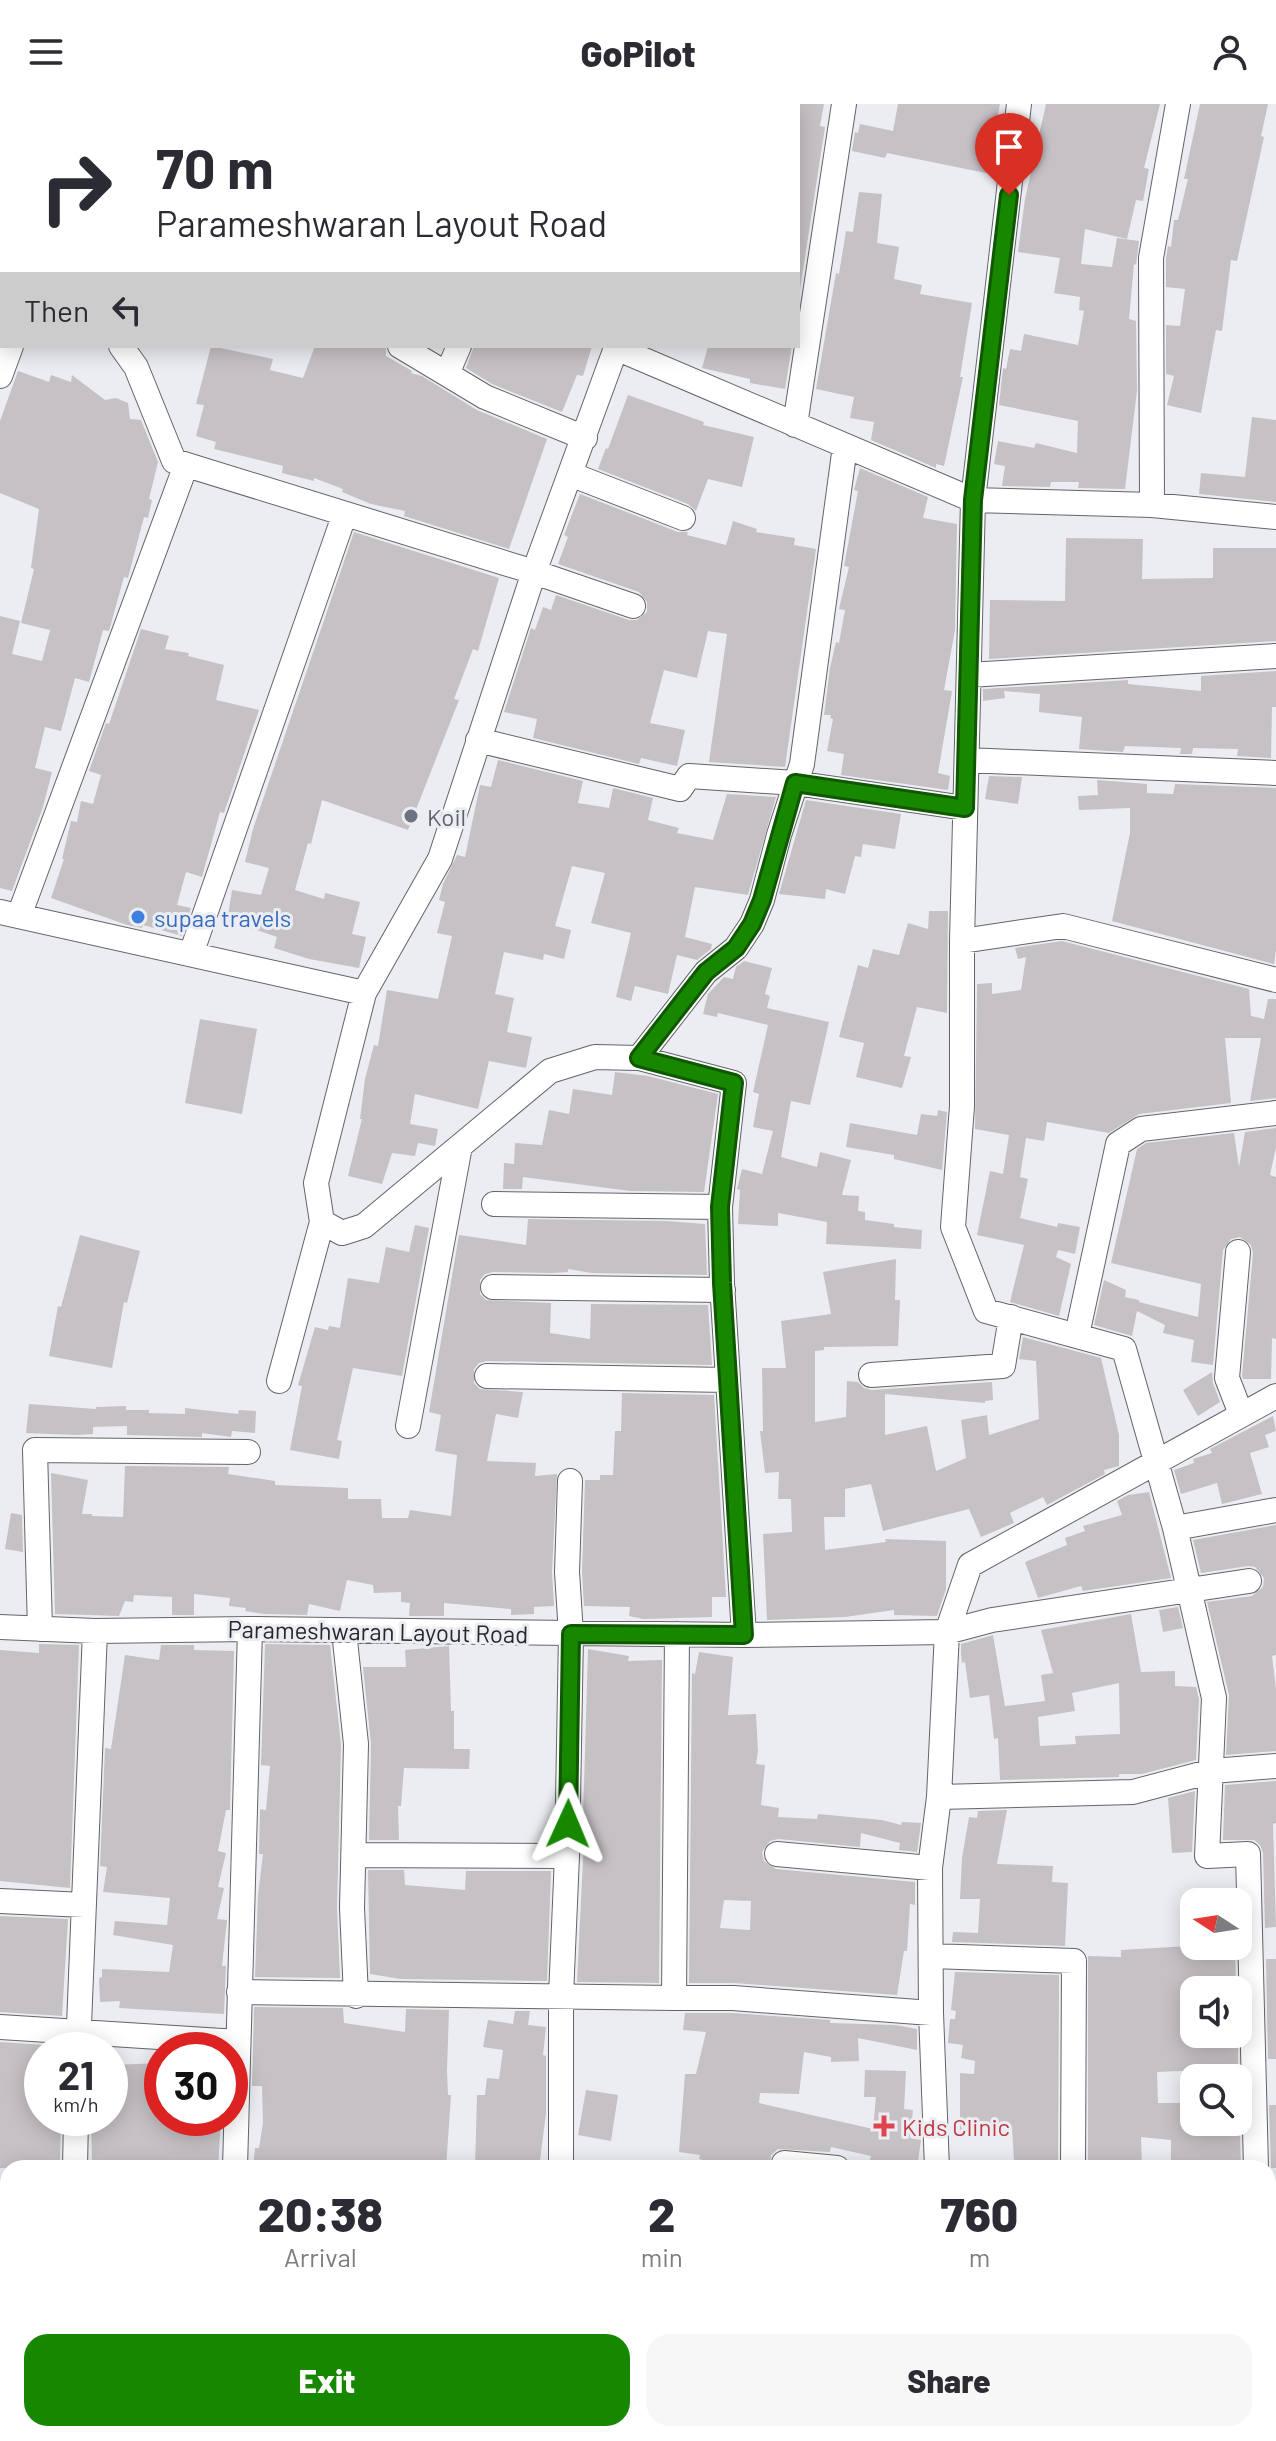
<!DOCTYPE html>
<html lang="en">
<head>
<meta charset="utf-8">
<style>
	:root { --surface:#fff; --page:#f7f7f7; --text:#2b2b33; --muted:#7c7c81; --accent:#178700 }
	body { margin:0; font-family:Barlow,sans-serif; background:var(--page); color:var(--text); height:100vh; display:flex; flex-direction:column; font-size:30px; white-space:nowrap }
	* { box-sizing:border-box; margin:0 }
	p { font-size:26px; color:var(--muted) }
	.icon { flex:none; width:44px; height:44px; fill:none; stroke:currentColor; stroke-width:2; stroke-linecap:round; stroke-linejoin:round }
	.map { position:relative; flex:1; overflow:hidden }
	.side { position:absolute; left:0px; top:2056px; width:1276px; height:282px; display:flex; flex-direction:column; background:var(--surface); border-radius:24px 24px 0 0; box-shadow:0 4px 20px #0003 }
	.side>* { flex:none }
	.guide { position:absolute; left:0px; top:0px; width:800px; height:244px; box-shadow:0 4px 20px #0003; background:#fff; color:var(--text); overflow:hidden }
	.needle { width:52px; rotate:282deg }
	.buttons { position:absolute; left:1180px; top:1784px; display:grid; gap:16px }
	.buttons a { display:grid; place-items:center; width:72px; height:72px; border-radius:16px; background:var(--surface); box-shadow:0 4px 20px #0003; font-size:40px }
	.speed { position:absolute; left:24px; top:1928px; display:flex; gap:16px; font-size:40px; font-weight:700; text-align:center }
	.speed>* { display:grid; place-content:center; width:104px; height:104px; border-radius:50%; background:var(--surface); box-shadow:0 4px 20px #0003; line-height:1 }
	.speed small { font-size:20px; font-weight:400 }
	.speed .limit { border:12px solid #d22; background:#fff; color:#111 }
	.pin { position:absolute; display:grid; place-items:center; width:68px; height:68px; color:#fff; margin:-82px -34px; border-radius:50% 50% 50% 0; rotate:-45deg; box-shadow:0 0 8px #0007 }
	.pin .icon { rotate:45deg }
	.me { position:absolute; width:88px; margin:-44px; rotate:1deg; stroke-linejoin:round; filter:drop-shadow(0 0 6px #0008) }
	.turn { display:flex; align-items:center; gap:28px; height:168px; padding:0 24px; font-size:36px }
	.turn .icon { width:104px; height:104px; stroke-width:2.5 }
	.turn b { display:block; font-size:56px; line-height:68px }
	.then { display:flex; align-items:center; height:76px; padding:0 24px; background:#0003; gap:16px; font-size:30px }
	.eta { display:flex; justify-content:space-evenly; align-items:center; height:136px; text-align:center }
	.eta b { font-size:48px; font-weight:800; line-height:56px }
	.action { display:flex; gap:16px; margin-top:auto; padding:16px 24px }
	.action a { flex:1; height:92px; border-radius:24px; background:var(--accent); color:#fff; font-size:32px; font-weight:800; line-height:92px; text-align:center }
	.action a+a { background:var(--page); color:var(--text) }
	header { display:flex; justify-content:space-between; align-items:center; height:104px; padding:0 24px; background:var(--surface); font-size:36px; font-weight:800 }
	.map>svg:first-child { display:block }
	.building { fill:#c6c1c5; fill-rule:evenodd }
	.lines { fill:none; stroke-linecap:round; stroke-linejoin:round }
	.minor-casing { stroke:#626569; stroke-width:26 }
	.minor { stroke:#fff; stroke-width:24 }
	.route-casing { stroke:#0f5800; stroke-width:20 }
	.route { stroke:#178700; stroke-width:14 }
	.worship-dot { fill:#6b7280; stroke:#ebedf2; stroke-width:3 }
	.shop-dot { fill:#3f7fe0; stroke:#ebedf2; stroke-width:3 }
	.health-dot { fill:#e0444e; stroke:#ebedf2; stroke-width:3 }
	.labels { text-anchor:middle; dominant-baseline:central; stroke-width:6; stroke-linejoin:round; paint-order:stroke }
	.worship-label { font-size:24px; fill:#5b616d; stroke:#ebedf2; text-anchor:start }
	.shop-label { font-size:24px; fill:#366cbe; stroke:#ebedf2; text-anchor:start }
	.street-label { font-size:24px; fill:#262729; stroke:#ebedf2 }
	.health-label { font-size:24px; fill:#be3a42; stroke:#ebedf2; text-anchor:start }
</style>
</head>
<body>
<header><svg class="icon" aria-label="menu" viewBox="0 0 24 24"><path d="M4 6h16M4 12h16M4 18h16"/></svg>GoPilot<svg class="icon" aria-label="person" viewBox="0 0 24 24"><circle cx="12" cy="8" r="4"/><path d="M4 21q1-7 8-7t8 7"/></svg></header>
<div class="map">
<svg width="1276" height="2337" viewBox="0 0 1276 2337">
	<rect width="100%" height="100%" fill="#ebedf2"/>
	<path class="building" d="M798 0H824L820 22 825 23 800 186H798Z
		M898 0H1000L986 69 887 49 885 54 852 47 855 28 858 29 860 20 893 27Z
		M1046 0H1160L1144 64 1149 65 1143 97 1136 96 1127 135 1085 125 1081 160 1112 163 1117 134 1139 137 1136 161 1134 160 1129 215 1136 217 1137 287 1125 385 1078 384 1079 378H1051L1050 383 1002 382 1005 362 994 360 998 337 1034 344 1036 339 1077 349 1078 317 999 301 1003 264 1006 265 1010 245 1021 247 1024 230 1078 241 1084 207 1079 206 1080 193 1054 189 1060 154 1018 148 1025 95Z
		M1200 0H1268L1261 32 1264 33 1237 157 1231 156 1222 227 1216 226 1201 309 1167 301 1174 272 1166 270V221L1180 222 1185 185 1166 183V155L1168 142 1171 143 1174 116H1178L1188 75H1184Z
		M859 88 882 90 877 139 899 143 894 175 922 181 920 190 972 199 960 273H963L944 362 936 360V364L871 336 874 318 850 314 854 293 816 285 836 169 839 170 846 127 853 128Z
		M211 242 273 255 270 266 303 274 315 242H379L386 244V252L412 267 411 269 422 272 477 306 547 335 509 445 404 412 405 407 371 400 342 388 343 385 314 374V377L282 369 283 362 214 345 216 338 196 332 204 301 196 300Z
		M474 242H592L583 272 577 271 562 308 492 280 466 264Z
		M708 242H792L785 285 750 279V275L702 264Z
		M18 267 49 278 51 271 71 278 72 271 105 296 116 294 128 299 130 315 141 316 158 358 149 395 152 396 148 414 144 413 128 474 124 473 109 527 103 526 89 578 75 574 61 627 45 623 35 664 52 668 43 703 12 787 0 784V512L20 517 12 550 42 557 50 526 21 519 34 465 31 464 39 405 0 389V317Z
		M628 291 704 318 703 321 754 333 742 383 708 375 696 407 688 400 598 365 606 344 608 345Z
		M1252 313 1276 316V398L1199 390 1201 369 1245 373Z
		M860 364 928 393 923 414 957 420 955 526 944 586 952 587 938 669 950 672 948 686 841 671 844 650 827 647 833 615 830 614 831 611H824L830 564 836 538 839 539 845 506 839 505 849 463 844 462 858 387 854 386Z
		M580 390 678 428H688L687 431 726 441 733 417 757 425 756 428 795 434 794 441 816 445 785 663 709 658 727 530 708 527 697 574 664 566 650 619 685 626 677 662 641 654 639 660 533 634 537 615 504 608 531 524 535 526 543 503 551 506 556 491 629 516H637L647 508V498L639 488 558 460 568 433 564 431Z
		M354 428 499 474 478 547 473 545 454 595 459 596 408 726 322 696 311 740 308 739 295 786 324 795 325 789 360 798 352 830 366 833 359 864 309 855 274 844 277 833 251 824 253 816 228 812 232 786 261 791 269 764 245 758 253 725Z
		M1066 434 1143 435 1142 475 1213 474V444H1276V537L989 555 990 496 1065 497Z
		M141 525 169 532 165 545 189 549 188 552 224 561 216 596 259 606 224 709 220 708 202 773 186 768 177 801 191 804 182 832 143 821 142 824 127 821 51 794 64 755H62L71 717 77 718 81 697 93 700 101 671 89 667 106 619 109 620Z
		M1276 567V603H1272L1271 654 1237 652 1238 645 1193 644 1192 650H1180L1181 644 1125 642 1123 648 1079 645 1082 613 1039 608 1040 590 1004 587 1005 594 983 597V585L1128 576V580L1201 587V572Z
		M498 656 583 677 578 699 609 704 613 684 653 694 648 716 679 724 677 729 713 736 727 690 776 693 748 791 695 783 685 833 712 840 711 845 697 856 677 851 668 890 635 882 631 897 616 893 631 829 591 819 605 769 572 762 555 822 571 826 564 855 544 850 543 856 504 848 495 890 514 894 507 928 532 933 526 964 489 957 478 1005 415 990 410 1020 438 1025 435 1042 418 1039 415 1052 392 1049 382 1080 348 1072 362 1015H360L365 975 374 941 378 942 387 886 438 895 452 832 437 829 445 798 439 796 443 780 457 751 465 753 480 681 491 683Z
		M989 672 1022 673 1018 700 985 695Z
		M1097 676 1147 680V689L1173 690 1175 680 1276 684V846L1274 860 1112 817 1130 729V704L1079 706 1078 692 1098 691Z
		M806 696 901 710 895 745 863 740 861 753 855 752 845 790 826 785 825 795 779 790Z
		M929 807H948L947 909 917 903 904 952 911 953 902 984 856 973 864 939 839 933 858 861 868 864 873 845 899 851 908 819 928 825Z
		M1062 837 1249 885 1251 912 1264 915 1268 895H1276V994L1250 997 1261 934H1225L1231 999 1139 1010 1109 1029 1047 1018 1044 1037 1026 1034 1020 1073 1028 1075 1020 1114 1057 1123 1058 1119 1080 1123 1075 1150 1058 1146 1056 1153 1071 1160 1059 1212 1010 1198 1024 1141 977 1131 990 1067 1003 1070 1009 1031 975 1025 977 880 992 879V890L1021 886 1026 853 1018 855 1015 844Z
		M744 857 772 864 765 890 770 892 767 904 829 918 810 1001 791 997 781 1053 817 1063 820 1048 851 1056 842 1091 859 1092 858 1107 865 1108V1116L894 1120V1123L922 1126 921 1145 826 1140 827 1118 778 1109V1122L738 1120 740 1086 737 1085 742 1065 762 1070 773 1027 753 1023 759 990 753 988 768 921 718 909 717 913 703 910 708 890 724 873 733 875 736 863Z
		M200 915 257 925 242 1010 185 999Z
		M615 968 648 972 718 990 704 1088 630 1087 523 1073 522 1085H503L504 1059 514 1060 515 1039 542 1041 549 1006 569 1010 573 985 612 991Z
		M938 1006 947 1008 942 1066 894 1055V1051L846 1043 850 1019 917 1031 921 1010 937 1012Z
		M1276 1024V1043L1270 1071 1276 1073V1235L1272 1234 1271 1275H1243L1242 1272 1253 1149 1251 1141 1240 1133 1231 1135 1223 1146 1213 1261 1191 1258 1194 1236 1163 1229 1165 1221 1137 1207 1132 1232 1094 1221 1104 1176 1126 1186 1125 1193 1139 1196V1198L1198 1213 1201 1180 1111 1159 1137 1045 1146 1039 1234 1029 1239 1063 1245 1028Z
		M528 1115 666 1117 705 1120 707 1171 592 1169 568 1165V1168L551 1169 493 1168 485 1170 480 1176V1190L486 1196 551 1199 550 1229 590 1235 591 1200 708 1201 712 1261 487 1257 479 1259 474 1265V1279L480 1285 523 1288 518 1314 496 1310 487 1357 536 1359 535 1372 557 1370 552 1468 554 1502 534 1503V1510L511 1511V1505L444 1499V1512H409L410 1499 401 1498V1488L374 1489 373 1481 347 1476 340 1507 309 1500 307 1511 264 1510 245 1507 246 1504 229 1502 230 1494 194 1490V1511H172V1493L134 1491 133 1498 125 1497 119 1512 55 1510 51 1369 88 1376 82 1410H92V1412L123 1413 125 1362 229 1363 228 1370 275 1377V1381L348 1384V1395H381L382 1414H408L410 1406 451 1412 457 1351 435 1347 441 1311 429 1308 459 1131 526 1141Z
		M415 1121 429 1124 402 1272 353 1264 337 1336 342 1337 339 1355 290 1346 302 1282 298 1281 315 1223 328 1226 329 1222 340 1224 348 1174 379 1179 386 1143 409 1148Z
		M80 1131 140 1147 127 1199 124 1198 112 1264 49 1252 58 1202 61 1203Z
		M896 1155 895 1196H900L898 1242 824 1243V1246L815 1247V1318L846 1313 847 1277 858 1278 864 1284 872 1286 992 1278 993 1296 985 1297V1299L885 1290V1331L927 1322 936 1367 966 1354 961 1316 987 1311 989 1331 1039 1315 1036 1257 1019 1255 1023 1233 1101 1254 1119 1331V1362L1104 1366 1105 1370 1047 1401 1043 1393 1010 1409 1014 1419 981 1433 969 1405 883 1427 871 1380 845 1385V1413H824L825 1446 886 1438 885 1435 946 1437V1485L937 1512 894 1511V1506L845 1513 767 1516 763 1430 792 1428 791 1395H778L779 1368 765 1369 760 1327H763L762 1264H786L781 1217 831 1210 823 1168Z
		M1212 1268 1213 1279 1220 1298 1198 1312 1183 1286Z
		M622 1289 714 1291 726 1493H712V1513L643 1515 629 1512 630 1503 584 1502 582 1468 585 1376H600V1371H613L615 1327H621Z
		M29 1300 96 1305V1303L126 1302V1306H149V1309L185 1310V1304L238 1310 239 1306 256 1307 255 1329 232 1327 231 1333 202 1329V1333L127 1331V1322L93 1323V1330L77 1331 26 1329Z
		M1273 1312 1276 1327 1265 1331 1269 1343 1250 1349 1262 1390 1222 1400 1217 1379 1181 1390 1174 1366 1194 1359 1193 1355 1212 1349 1210 1345Z
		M1149 1388 1171 1474 1083 1487 1081 1482 1038 1494 1025 1458 1067 1441 1065 1434 1085 1427 1083 1422 1122 1411 1117 1397 1128 1391Z
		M11 1409 22 1411 23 1448 5 1445Z
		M1276 1421V1551L1272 1552 1276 1585V1647L1226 1651 1229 1591 1207 1498 1252 1492 1263 1483 1264 1474 1255 1463 1248 1462 1201 1469 1193 1436Z
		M1178 1503 1183 1524 1163 1528 1159 1506Z
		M1131 1510 1141 1568 1175 1567V1582L1196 1583 1199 1595 1196 1656 1142 1670H1119V1673L1000 1676 998 1634 994 1635 989 1591 970 1594 965 1558 962 1559 961 1550V1540L993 1531 1005 1602 1045 1597 1041 1571 1053 1569 1041 1526ZM1119 1579 1120 1630 1075 1632 1076 1640 1040 1642 1038 1613 1075 1607 1072 1589Z
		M39 1540 79 1541 70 1784 0 1777V1546L39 1549Z
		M265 1540 330 1541 341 1641 337 1804 340 1874 255 1873 258 1791 263 1750H259L260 1705 266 1706 270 1662 261 1661Z
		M161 1541H194V1546L234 1547 230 1706H226L218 1747 226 1749 218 1783 224 1784 217 1815 227 1816 222 1862H226L224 1910 119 1904 120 1897 100 1898 99 1874 102 1873V1865L169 1868 173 1841 113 1831 115 1817 167 1821 170 1794 103 1788 107 1763 100 1762 105 1644 111 1645 125 1551 159 1556Z
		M449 1542 451 1607H454V1645H470L469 1665 404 1664 401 1702H398L399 1736H369L371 1640 363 1563H406L405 1546Z
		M588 1545 629 1552 628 1557 662 1556 659 1879 577 1878 585 1715H583Z
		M699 1548 733 1553 728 1611 756 1610 758 1647 756 1660 765 1661 761 1701 779 1704 778 1713 817 1715 818 1710 882 1716 901 1721 902 1718 921 1719 917 1748 899 1746 900 1739 861 1729 860 1743 778 1735 770 1737 762 1748 764 1757 776 1765 915 1778V1801L910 1800 907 1847H904L897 1891 734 1879H689L692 1569 695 1570ZM724 1796 751 1797 750 1826 720 1824Z
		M1276 1677V1719L1273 1720 1276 1823 1265 1824 1263 1749 1260 1741 1254 1736H1223L1225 1681Z
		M1195 1687 1192 1748 1172 1749 1168 1694Z
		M1007 1706 997 1760 1053 1762 1052 1778 1068 1779 1065 1842 952 1838 953 1828 978 1829 980 1795H960L962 1754 969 1713 977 1714 978 1707Z
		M368 1766H404L405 1781 465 1786 466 1767H551L547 1877 401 1875 370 1870Z
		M0 1812 68 1815 62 1912 0 1908Z
		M1188 1842H1235L1236 1886H1194V1933L1238 1931V1960H1230V1965L1157 1968 1158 1999H1194V2018H1238L1239 2001 1241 2064H1171V2036L1141 2033 1142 2064H1088V1852L1121 1853V1846Z
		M1266 1855H1276V1955H1268Z
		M955 1868 1059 1871 1058 2064H1038V2057L1014 2056 1012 2024 960 2026V1969L974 1970 975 1957 961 1954 963 1941 948 1939 950 1915H955L956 1907 951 1906Z
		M254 1903 343 1904 344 1919 405 1928 406 1905 449 1906 447 1967 448 1991H451L446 2064H253L255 2044H259L263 2019 262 1982H252Z
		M515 1907H530L528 1921 546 1923 543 1951 546 1952V2009L539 2064H475L477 1991H485L487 1974 499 1975 503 1946 483 1943 488 1916 513 1920Z
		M685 1909H732L830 1916V1919L895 1921 917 1925V1946L858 1934 859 1957 831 1958V1953L804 1948 799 1990 760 1989 759 1999 873 2025 876 1993H864L865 1966 906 1967 904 2005 913 2006 910 2034 921 2036 917 2064H890L869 2060 871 2052 831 2043 830 2048 778 2045 771 2051 770 2064H735L699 2055 700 2051 679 2048 685 1970H696L706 1928 683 1926Z
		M0 1938 46 1941V1946H42V2014H61L60 2064H0Z
		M162 1959V2014H221L218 2064H92L91 2014H110V1961Z
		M586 1986 618 1991 611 2037 578 2031Z
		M1269 2001H1276V2064H1271Z"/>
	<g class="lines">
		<g class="minor-casing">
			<path id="minor" d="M438 0 440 2
				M1019 0 973 396 962 837V1002L953 1123 986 1207 1124 1245 1175 1424 1214 1594 1207 1752 1248 1750 1256 2064
				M29 2 31 0
				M113 2 115 0
				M476 2 478 0
				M709 2 710 0
				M0 22 2 21
				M0 80 2 83
				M121 242 136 263 174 357 534 468 633 502
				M400 242 485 293 585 334
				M447 270 459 242
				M0 272 11 242
				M795 321 844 0
				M570 370 683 414
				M1152 401 1151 154 1178 0
				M969 571 1276 552
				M478 636 680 685 689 672 795 679 965 704
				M967 656 1276 669
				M0 808 364 889
				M19 812 186 361
				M962 837 1063 822 1276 876
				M191 850 344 412
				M639 954 706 868 736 844 752 820 762 796 779 731 802 660 845 342
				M494 1100 720 1103
				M1238 1148 1227 1274 1241 1310
				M493 1183 723 1186
				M1077 1231 1118 1040 1141 1025 1276 1009
				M871 1271 1003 1262 1011 1213
				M487 1272 728 1276
				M279 1277 322 1118
				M408 1322 460 1042
				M1175 1424 1276 1406
				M0 1523 95 1527 250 1525 744 1531 947 1528 992 1516 1249 1477
				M40 1525 35 1346 248 1348
				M344 1527 356 1640 352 1804 356 1892
				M677 1530 674 1894H733L931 1909
				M744 1531 722 1179 720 1103 734 979 639 954 595 953 550 967 364 1122 342 1129 322 1118 316 1079 364 889 440 755 534 468 616 244 973 396 1152 401 1276 413
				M939 1693 1133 1688 1212 1667 1276 1662
				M777 1750 930 1764
				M354 1751 567 1752
				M0 1797 84 1801
				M931 1852 1074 1857 1073 2064
				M239 1888 674 1894
				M0 1923 238 1938
				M78 1946 95 1527
				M784 2059 837 2064
				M75 2064 76 2014
				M235 2064 250 1525
				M561 2064V1892L567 1752 571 1530 567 1468 570 1377
				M937 2064 931 1909 930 1764 939 1693 947 1528 970 1461 1276 1292
				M0 2144 8 2146
				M1268 2329H1276
				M81 2330V2337
				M839 2330V2337
				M1196 2330 1198 2337
				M0 2335 7 2337
				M228 2337V2330
				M541 2337V2330
				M732 2337 762 2330
				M940 2337 941 2330
				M1139 2337 1140 2330"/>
		</g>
		<use href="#minor" class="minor"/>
	</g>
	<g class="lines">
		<g class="route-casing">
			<path id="route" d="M568 1720 571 1530 744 1531 722 1179 720 1103 734 979 639 954 706 868 736 844 752 820 762 796 795 679 965 704 973 396 1009 91"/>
		</g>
		<use href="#route" class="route"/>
	</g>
	<circle class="worship-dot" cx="411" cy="712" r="8"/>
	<circle class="shop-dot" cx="138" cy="813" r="8"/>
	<path class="health-dot" d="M880 2010h8v8h8v8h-8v8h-8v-8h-8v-8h8z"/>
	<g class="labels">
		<g class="worship-label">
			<text x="427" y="712">Koil</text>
		</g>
		<g class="shop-label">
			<text x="154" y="813">supaa travels</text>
		</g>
		<g class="street-label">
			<text transform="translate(378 1527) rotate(1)">Parameshwaran Layout Road</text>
		</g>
		<g class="health-label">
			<text x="902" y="2022">Kids Clinic</text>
		</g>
	</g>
</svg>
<div class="buttons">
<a><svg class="needle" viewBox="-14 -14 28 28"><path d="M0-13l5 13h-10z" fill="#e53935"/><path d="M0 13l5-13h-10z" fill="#7c7c81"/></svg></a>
<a><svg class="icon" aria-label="sound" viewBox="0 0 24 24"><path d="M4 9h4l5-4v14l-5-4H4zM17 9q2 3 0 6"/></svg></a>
<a><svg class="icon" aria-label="search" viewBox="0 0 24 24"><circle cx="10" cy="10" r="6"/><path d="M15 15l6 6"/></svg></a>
</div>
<div class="speed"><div>21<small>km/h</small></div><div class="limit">30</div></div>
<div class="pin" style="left:1009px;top:91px;background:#d93025"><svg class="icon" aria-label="arrive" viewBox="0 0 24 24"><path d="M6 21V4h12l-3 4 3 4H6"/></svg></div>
<svg class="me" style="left:568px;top:1720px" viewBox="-20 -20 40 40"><path d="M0-17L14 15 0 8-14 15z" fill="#178700" stroke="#fff" stroke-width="4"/></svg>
<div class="guide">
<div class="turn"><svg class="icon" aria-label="right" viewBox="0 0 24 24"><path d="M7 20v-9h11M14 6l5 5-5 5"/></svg><div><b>70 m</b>Parameshwaran Layout Road</div></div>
<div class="then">Then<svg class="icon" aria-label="left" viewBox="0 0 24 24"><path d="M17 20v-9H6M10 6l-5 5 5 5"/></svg></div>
</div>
<section class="side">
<div class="eta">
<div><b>20:38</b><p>Arrival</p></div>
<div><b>2</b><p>min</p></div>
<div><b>760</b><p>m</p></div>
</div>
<div class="action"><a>Exit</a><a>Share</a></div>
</section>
</div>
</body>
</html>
